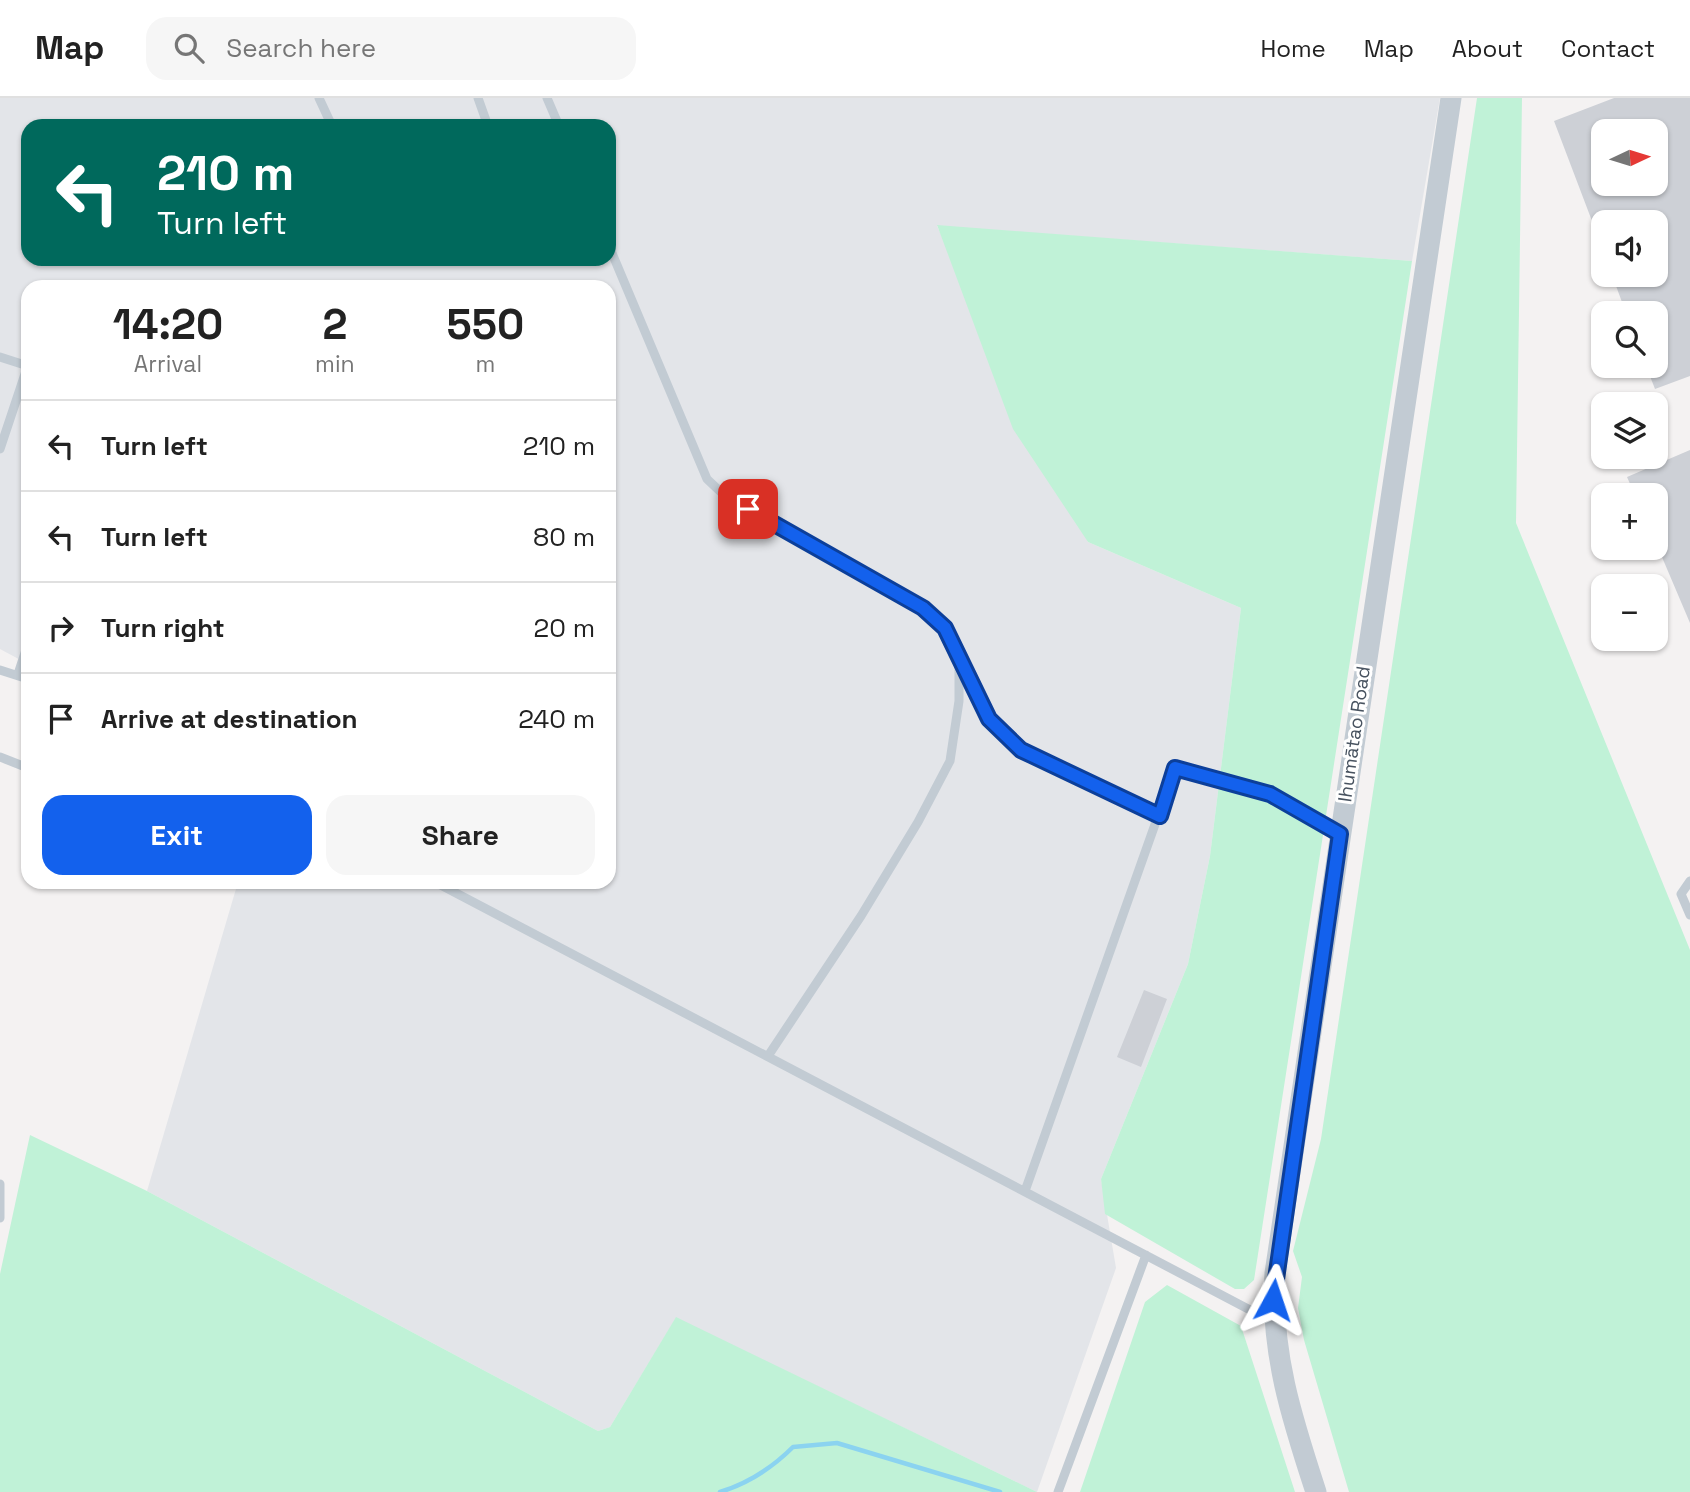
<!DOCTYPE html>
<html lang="en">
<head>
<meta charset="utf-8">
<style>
	:root { --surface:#fff; --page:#f6f6f6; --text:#222; --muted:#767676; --line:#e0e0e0; --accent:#1361ed }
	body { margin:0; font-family:"Space Grotesk",sans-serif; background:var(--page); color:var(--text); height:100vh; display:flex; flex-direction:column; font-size:26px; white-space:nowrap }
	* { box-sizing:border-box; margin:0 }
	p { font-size:23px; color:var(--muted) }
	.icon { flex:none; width:38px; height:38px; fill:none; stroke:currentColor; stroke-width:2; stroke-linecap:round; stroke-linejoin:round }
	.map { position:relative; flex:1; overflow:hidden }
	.panel { position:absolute; left:21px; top:182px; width:595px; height:609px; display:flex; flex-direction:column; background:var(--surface); border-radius:21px; box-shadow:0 2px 5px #0004 }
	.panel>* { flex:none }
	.hud { position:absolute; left:21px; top:21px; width:595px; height:147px; border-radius:21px; box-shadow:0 2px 5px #0004; background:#00695c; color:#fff; overflow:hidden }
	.needle { width:46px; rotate:86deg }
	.buttons { position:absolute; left:1591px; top:21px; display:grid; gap:14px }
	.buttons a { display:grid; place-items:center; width:77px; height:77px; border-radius:14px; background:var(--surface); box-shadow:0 2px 5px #0004; font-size:35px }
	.pin { position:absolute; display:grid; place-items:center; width:60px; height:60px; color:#fff; margin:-30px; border-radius:14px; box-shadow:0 4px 10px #0006 }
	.me { position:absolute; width:77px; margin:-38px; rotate:5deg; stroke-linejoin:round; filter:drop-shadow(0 0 5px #0008) }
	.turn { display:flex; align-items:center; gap:24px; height:147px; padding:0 21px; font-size:32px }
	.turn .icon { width:91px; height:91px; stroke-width:2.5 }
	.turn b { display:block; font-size:49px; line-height:60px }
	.eta { display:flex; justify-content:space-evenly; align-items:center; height:119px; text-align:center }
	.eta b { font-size:42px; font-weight:700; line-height:49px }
	.action { display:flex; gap:14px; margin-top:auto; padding:14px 21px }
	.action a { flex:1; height:80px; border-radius:21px; background:var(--accent); color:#fff; font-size:28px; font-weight:700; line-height:80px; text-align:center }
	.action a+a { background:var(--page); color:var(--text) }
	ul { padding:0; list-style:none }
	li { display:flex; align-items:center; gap:21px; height:91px; padding:0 21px; border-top:2px solid var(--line) }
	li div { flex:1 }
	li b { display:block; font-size:26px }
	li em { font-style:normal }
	header { display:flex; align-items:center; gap:42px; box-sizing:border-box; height:98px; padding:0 35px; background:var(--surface); border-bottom:2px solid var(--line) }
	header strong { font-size:33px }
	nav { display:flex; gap:38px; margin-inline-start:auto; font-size:24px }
	.search { width:490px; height:63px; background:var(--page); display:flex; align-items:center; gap:18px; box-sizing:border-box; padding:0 24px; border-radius:21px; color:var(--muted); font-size:26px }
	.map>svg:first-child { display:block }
	.airport { fill:#e3e5e9; fill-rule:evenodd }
	.green { fill:#c0f2d7 }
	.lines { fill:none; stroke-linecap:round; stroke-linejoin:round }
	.stream { stroke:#8bd3f0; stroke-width:4.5 }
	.building { fill:#cdd0d6; fill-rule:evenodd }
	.service { stroke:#c2cbd3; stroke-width:9 }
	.tertiary { stroke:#c2cbd3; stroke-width:21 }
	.route-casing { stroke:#0c3f9a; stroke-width:18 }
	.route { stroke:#1361ed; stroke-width:12 }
	.labels { text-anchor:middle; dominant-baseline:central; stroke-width:6; stroke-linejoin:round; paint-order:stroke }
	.street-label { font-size:19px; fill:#485360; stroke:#fff }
</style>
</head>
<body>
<header>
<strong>Map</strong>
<div class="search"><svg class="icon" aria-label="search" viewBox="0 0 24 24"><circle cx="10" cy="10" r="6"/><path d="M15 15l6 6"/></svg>Search here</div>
<nav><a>Home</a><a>Map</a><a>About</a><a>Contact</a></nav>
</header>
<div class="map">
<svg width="1690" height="1394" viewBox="0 0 1690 1394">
	<rect width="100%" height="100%" fill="#f4f2f2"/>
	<path class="airport" d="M0 0H1440L1412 163 937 128 1088 444 1241 510 1210 758 1188 866 1101 1081 1116 1170 1037 1394 676 1220 610 1329 598 1333 147 1093 238 784H609V189H28V566L0 551ZM28 28H609V161H28Z"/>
	<path class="green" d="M1477 0H1522L1516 425 1690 852V1394H1349L1304 1242 1298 1210 1302 1179 1293 1153 1321 1041Z
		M937 127 1412 163 1254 1182 1244 1191H1235L1105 1116 1101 1081 1188 866 1210 758 1241 510 1088 444 1013 331Z
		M30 1037 147 1093 598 1333 610 1329 676 1219 1037 1394H0V1176Z
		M1167 1187 1241 1228 1295 1394H1080L1145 1204Z"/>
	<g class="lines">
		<path class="stream" d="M720 1394C749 1385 771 1371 793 1349L837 1345 1000 1394"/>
	</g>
	<path class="building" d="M1614 0H1690V278L1655 291 1646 268H1656V215H1626L1612 177H1656V124H1603V152L1554 23ZM1603 33H1656V86H1603Z
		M1690 352V525L1656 445V397H1635L1627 379Z
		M1144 892 1167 901 1141 969 1117 959Z"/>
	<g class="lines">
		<path class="service" d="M319 0 332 28
			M478 0 488 28
			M547 0 559 28
			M609 148 707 381 725 398 923 510 945 530 989 621 1021 652 1160 718
			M0 259 28 268
			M0 351 28 267
			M0 572 28 581
			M18 576 28 546
			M0 659 28 670
			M1690 783 1681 796 1690 817
			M435 784 1273 1224
			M768 958 861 818 918 724 950 663 959 603V560
			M0 1086V1120
			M1025 1093 1175 670 1214 683 1270 696 1339 736
			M1058 1394 1146 1157"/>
		<path class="tertiary" d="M1316 1394C1292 1321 1270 1253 1275 1175L1451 0"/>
	</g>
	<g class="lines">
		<g class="route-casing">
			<path id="route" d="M748 411 923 510 945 530 989 621 1021 652 1160 718 1175 670 1270 696 1340 736 1273 1202"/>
		</g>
		<use href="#route" class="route"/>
	</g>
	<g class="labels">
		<g class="street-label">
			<text transform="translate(1354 636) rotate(-82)">Ihumātao Road</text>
		</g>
	</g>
</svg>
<div class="buttons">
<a><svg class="needle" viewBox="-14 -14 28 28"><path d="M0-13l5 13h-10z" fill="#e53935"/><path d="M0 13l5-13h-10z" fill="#767676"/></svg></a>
<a><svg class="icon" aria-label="sound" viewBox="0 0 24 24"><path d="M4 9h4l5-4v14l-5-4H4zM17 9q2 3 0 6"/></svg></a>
<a><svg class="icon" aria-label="search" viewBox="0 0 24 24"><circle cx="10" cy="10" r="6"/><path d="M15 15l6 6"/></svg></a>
<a><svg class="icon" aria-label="layers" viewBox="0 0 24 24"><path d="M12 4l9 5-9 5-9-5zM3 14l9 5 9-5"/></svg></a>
<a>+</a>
<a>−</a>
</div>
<div class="pin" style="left:748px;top:411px;background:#d93025"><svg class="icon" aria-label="arrive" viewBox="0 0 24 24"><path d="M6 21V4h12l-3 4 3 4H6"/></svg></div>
<svg class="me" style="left:1273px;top:1202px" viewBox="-20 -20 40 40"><path d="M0-17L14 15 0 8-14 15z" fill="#1361ed" stroke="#fff" stroke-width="4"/></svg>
<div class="hud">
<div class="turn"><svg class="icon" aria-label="left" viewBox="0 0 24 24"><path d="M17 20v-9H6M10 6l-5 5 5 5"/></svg><div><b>210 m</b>Turn left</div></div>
</div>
<section class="panel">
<div class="eta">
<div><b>14:20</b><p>Arrival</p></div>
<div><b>2</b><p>min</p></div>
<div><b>550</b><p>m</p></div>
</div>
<ul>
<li><svg class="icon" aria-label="left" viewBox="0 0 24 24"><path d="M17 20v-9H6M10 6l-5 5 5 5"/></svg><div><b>Turn left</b></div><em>210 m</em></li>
<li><svg class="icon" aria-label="left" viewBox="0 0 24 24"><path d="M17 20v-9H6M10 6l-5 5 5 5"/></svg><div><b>Turn left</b></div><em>80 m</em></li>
<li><svg class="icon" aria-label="right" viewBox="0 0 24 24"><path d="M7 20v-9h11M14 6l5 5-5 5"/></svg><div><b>Turn right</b></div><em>20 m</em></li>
<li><svg class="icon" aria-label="arrive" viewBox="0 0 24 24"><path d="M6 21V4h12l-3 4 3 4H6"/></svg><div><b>Arrive at destination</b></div><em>240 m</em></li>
</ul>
<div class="action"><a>Exit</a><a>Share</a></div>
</section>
</div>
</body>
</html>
